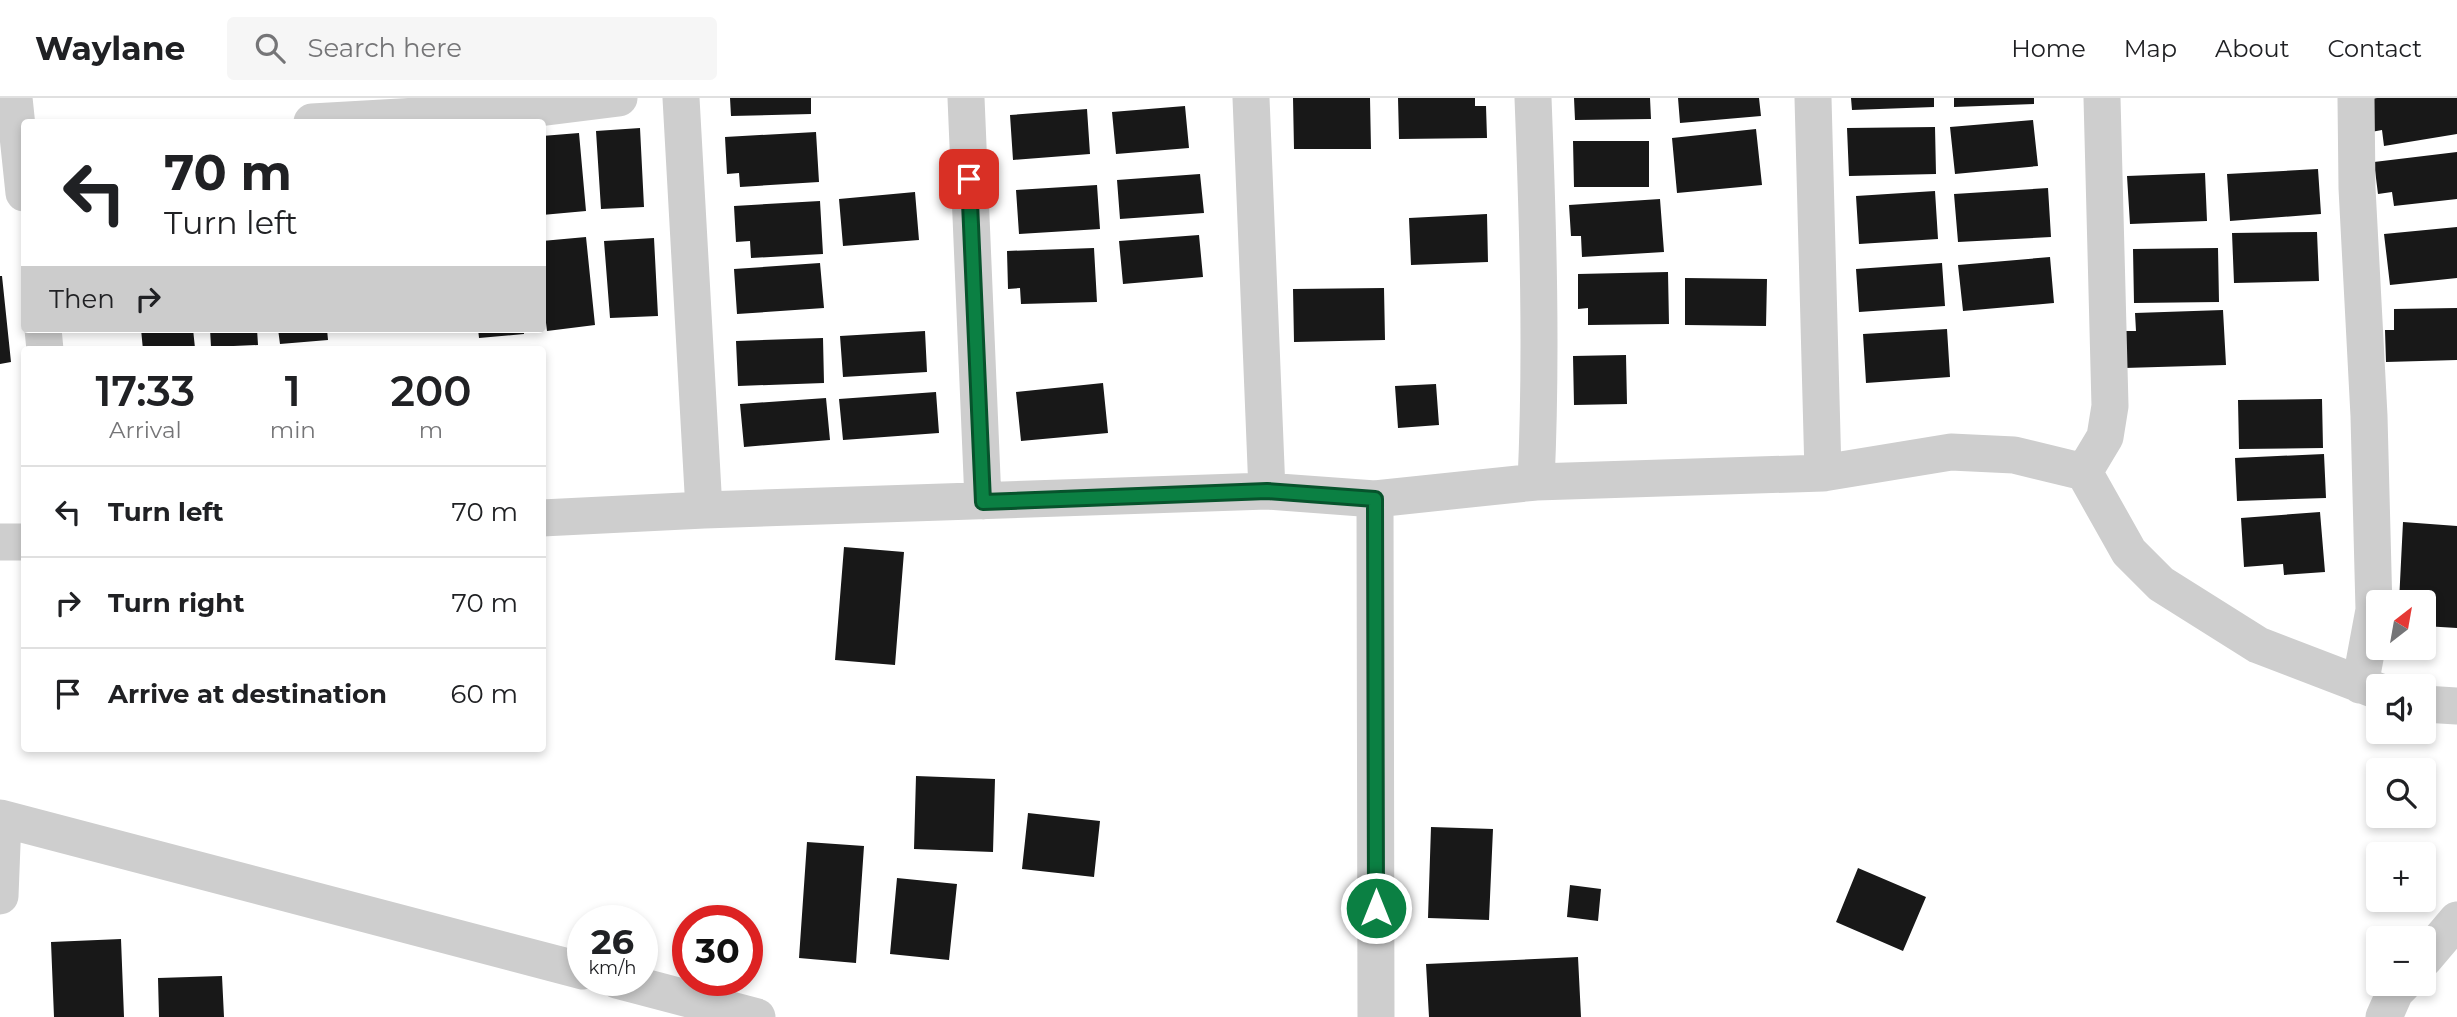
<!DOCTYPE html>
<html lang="en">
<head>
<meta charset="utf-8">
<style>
	:root { --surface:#fff; --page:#f6f6f6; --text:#202124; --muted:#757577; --line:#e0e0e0 }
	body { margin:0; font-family:Montserrat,sans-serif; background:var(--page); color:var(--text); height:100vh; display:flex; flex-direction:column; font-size:26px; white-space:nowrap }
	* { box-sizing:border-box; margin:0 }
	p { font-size:23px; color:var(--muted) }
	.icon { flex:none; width:38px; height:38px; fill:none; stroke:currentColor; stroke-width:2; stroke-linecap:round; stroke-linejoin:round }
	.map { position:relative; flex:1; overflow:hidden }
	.side { position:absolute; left:21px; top:248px; width:525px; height:406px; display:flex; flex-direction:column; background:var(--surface); border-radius:7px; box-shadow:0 4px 10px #0003 }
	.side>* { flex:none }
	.top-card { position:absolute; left:21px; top:21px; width:525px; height:214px; border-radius:7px; box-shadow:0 4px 10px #0003; background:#fff; color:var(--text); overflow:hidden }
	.needle { width:46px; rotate:31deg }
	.tools { position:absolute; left:2366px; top:492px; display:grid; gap:14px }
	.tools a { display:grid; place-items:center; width:70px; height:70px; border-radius:7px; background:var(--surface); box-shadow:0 4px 10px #0003; font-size:35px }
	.speed { position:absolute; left:567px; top:807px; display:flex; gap:14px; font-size:35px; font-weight:700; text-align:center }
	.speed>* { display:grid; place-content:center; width:91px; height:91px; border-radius:50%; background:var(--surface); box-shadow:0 4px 10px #0003; line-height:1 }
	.speed small { font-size:18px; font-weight:400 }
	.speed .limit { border:10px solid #d22; background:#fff; color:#111 }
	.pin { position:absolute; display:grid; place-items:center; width:60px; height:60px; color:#fff; margin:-30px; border-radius:14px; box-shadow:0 4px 10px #0006 }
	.me { position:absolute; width:77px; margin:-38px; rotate:0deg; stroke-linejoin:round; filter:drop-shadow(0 0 5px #0008) }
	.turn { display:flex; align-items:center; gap:24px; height:147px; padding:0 28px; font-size:32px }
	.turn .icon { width:91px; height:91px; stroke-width:2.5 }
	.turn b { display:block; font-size:49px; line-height:60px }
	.then { display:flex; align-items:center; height:66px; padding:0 28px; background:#0003; gap:14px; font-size:26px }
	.eta { display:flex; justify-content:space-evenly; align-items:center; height:119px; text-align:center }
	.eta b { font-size:42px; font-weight:600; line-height:49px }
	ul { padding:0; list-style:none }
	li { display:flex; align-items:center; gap:21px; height:91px; padding:0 28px; border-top:2px solid var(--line) }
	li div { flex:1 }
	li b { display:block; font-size:26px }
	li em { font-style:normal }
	header { display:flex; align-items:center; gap:42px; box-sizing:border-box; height:98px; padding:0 35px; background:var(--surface); border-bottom:2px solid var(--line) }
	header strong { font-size:33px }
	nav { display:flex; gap:38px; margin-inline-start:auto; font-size:24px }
	.search { width:490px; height:63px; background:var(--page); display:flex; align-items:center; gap:18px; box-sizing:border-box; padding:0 24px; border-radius:7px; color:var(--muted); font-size:26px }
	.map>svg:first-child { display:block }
	.building { fill:#181818 }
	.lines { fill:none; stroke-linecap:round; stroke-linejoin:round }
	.street { stroke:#cecece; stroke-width:37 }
	.route-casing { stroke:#07532c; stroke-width:18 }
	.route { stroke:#0b8043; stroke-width:12 }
</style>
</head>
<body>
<header>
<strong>Waylane</strong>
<div class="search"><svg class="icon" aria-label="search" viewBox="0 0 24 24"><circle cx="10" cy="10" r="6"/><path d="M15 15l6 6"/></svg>Search here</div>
<nav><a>Home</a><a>Map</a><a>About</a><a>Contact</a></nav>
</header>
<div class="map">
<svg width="2457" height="919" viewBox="0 0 2457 919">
	<rect width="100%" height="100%" fill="#fff"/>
	<path class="building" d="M730 0H811V16L731 18Z
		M1293 0H1370L1371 51H1294Z
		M1398 0H1475V8H1486L1487 40 1399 41Z
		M1574 0H1650L1651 21 1575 22Z
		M1678 0H1759L1761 18 1680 25Z
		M1851 0H1934V9L1852 12Z
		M1954 0H2034V6L1954 9Z
		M2377 0H2457V36L2384 48 2382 32 2371 34 2366 2Z
		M1185 8 1189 50 1116 56 1112 14Z
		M1087 11 1090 56 1013 62 1010 17Z
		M2033 22 2038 68 1955 76 1950 29Z
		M1935 29 1936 76 1849 78 1847 30Z
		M640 30 644 109 601 111 596 33Z
		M1756 31 1762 87 1677 95 1672 40Z
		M816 34 819 84 740 89 739 75 727 76 725 39Z
		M579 35 586 113 542 117V38Z
		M1573 43H1649V89H1574Z
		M2457 54V101L2394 108 2392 94 2378 96 2374 64Z
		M2318 71 2321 116 2230 123 2227 76Z
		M2205 75 2207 123 2130 126 2127 78Z
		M1200 76 1204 115 1120 121 1117 82Z
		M1097 87 1100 131 1019 136 1016 92Z
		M2048 90 2051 139 1958 144 1954 96Z
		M1935 93 1938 141 1859 146 1856 98Z
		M915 94 919 142 843 148 839 101Z
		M1660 101 1664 154 1582 159 1581 138H1571L1569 107Z
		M820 103 823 156 751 160 750 143 736 144 734 108Z
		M1487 116 1488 164 1411 167 1409 120Z
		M2457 129V180L2390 187 2384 136Z
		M2317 134 2319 183 2234 185 2232 135Z
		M1199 137 1203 179 1123 186 1119 143Z
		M586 139 595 227 547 233 542 192V143Z
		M654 140 658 218 610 220 604 143Z
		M1094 150 1097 204 1021 206 1020 190 1008 191 1007 153Z
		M2218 150 2219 204 2134 205 2133 151Z
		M2050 159 2054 205 1963 213 1958 167Z
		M820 165 824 210 737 216 734 171Z
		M1942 165 1945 208 1859 214 1856 171Z
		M1668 174 1669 226 1588 227V210L1578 211V176Z
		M0 178H2L11 264 0 266Z
		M1685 180 1767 181 1766 228 1685 227Z
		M1384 190 1385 242 1294 244 1293 191Z
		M2457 210V262L2386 264 2385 232H2394V211Z
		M2223 212 2226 267 2124 270 2122 233H2136L2135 215Z
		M141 231H193L195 250 143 252Z
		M210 231H257L258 247 211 249Z
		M278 231H327L328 242 280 246Z
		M478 231H524V236L479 240Z
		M1947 231 1950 279 1866 285 1863 236Z
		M925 233 927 274 843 279 840 238Z
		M823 240 824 285 738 288 736 243Z
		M1626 257 1627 306 1574 307 1573 258Z
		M1103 285 1108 335 1021 343 1016 294Z
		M1436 286 1439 327 1398 330 1395 288Z
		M936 294 939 335 843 342 839 301Z
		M826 300 830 342 744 349 740 306Z
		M2322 301 2323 350 2239 351 2238 302Z
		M2324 356 2326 400 2237 403 2235 360Z
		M2320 414 2325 474 2284 477 2283 466 2244 469 2241 420Z
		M2403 424 2457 428V530L2424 528V504H2399Z
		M844 449 904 454 895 567 835 562Z
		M916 678 995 681 993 754 914 751Z
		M1028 715 1100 723 1094 779 1022 771Z
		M1431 729 1493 731 1489 822 1428 820Z
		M807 744 864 748 856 865 799 860Z
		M1858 770 1926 799 1903 853 1836 824Z
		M897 780 957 786 949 862 890 856Z
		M1570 787 1601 791 1598 823 1567 819Z
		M121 841 124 919H54L51 844Z
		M1578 859 1581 919H1429L1426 866Z
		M222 878 224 919H159L158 880Z"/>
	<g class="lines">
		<path class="street" d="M14 0 24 95
			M681 0 704 412
			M966 0 983 403
			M1251 0 1267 393
			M1533 0C1538 128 1542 256 1536 384
			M1813 0 1823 375
			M2356 0 2357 90 2369 318 2374 512 2360 587
			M312 24 523 12 619 0
			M43 231 45 252
			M2084 374 2105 339 2110 308 2102 0
			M1375 401 1376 919
			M542 420 704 412 1267 393 1375 401 1536 384 1823 375 1951 354 2014 357 2084 374 2129 454 2161 486 2258 547 2378 593
			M0 444H24
			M2424 606 2457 608
			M0 720 583 873
			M0 798 3 721
			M2424 861 2457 822
			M617 882 757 919
			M2384 919 2395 894 2403 886"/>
	</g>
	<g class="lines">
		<g class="route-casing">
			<path id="route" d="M969 81 983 404 1267 393 1375 401 1376 810"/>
		</g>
		<use href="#route" class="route"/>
	</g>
</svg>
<div class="tools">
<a><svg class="needle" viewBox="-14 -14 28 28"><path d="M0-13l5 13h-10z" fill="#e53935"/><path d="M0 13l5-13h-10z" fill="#757577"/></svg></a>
<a><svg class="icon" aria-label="sound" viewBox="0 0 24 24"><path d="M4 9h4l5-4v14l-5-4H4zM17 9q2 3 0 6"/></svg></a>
<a><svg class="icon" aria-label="search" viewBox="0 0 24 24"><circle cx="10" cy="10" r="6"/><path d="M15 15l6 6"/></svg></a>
<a>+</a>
<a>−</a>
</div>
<div class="speed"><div>26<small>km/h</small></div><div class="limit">30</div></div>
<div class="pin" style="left:969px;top:81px;background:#d93025"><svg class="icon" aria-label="arrive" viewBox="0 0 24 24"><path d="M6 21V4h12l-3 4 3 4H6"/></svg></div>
<svg class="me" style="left:1376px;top:810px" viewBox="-20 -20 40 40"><circle r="17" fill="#0b8043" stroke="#fff" stroke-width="3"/><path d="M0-11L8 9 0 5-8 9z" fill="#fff"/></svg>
<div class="top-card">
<div class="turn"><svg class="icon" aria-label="left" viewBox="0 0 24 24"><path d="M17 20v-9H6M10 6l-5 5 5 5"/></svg><div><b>70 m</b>Turn left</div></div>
<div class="then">Then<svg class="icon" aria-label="right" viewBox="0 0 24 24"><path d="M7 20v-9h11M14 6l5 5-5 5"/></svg></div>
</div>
<section class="side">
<div class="eta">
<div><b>17:33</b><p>Arrival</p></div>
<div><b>1</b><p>min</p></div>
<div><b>200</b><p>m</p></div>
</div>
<ul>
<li><svg class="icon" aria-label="left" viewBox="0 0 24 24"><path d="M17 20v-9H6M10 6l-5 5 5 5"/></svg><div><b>Turn left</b></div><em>70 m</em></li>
<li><svg class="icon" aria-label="right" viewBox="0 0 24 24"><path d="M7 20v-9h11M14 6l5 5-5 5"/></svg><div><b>Turn right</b></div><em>70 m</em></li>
<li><svg class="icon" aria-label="arrive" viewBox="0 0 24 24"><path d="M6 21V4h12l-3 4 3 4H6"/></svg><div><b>Arrive at destination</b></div><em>60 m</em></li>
</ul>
</section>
</div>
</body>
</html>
